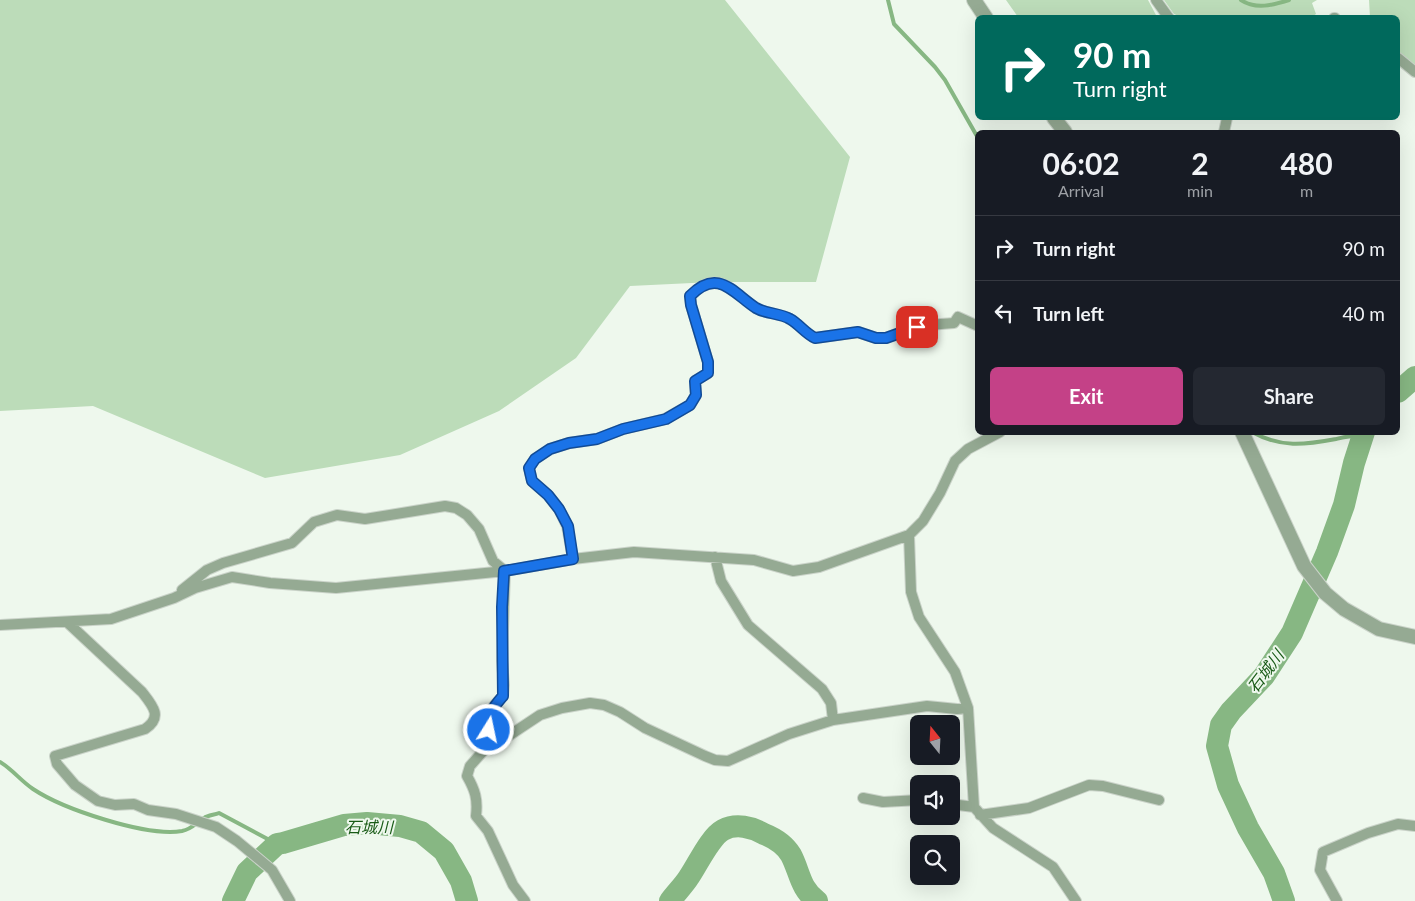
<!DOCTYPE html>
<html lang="en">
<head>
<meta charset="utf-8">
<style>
	:root { --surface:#171b24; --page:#242831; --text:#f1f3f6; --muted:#9ea1a6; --line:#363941; --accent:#c44187 }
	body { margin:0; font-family:Lato,"Noto Sans JP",sans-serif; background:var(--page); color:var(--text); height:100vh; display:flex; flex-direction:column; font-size:19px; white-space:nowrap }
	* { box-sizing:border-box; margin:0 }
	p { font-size:16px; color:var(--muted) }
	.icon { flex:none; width:28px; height:28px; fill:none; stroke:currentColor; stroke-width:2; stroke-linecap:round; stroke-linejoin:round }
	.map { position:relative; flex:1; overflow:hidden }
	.details { position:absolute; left:975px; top:130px; width:425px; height:305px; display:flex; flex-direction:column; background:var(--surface); border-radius:8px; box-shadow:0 5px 20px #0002 }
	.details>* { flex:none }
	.guide { position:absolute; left:975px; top:15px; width:425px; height:105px; border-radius:8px; box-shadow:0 5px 20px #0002; background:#00695c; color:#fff; overflow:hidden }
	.needle { width:32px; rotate:342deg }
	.controls { position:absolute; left:910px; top:715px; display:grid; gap:10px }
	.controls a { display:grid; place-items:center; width:50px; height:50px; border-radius:8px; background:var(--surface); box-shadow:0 5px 20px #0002; font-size:25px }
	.pin { position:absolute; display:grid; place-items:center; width:42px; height:42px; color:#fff; margin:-21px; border-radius:10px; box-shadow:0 2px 8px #0006 }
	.me { position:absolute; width:55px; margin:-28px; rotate:10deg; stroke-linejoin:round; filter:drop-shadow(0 0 4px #0008) }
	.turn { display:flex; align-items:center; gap:18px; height:105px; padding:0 15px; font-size:22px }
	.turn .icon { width:65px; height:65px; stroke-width:2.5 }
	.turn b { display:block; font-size:35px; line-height:42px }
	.eta { display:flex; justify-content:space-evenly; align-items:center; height:85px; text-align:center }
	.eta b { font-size:30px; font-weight:700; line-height:35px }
	.cta { display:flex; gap:10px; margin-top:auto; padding:10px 15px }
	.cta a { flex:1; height:58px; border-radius:8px; background:var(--accent); color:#fff; font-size:20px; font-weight:700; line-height:58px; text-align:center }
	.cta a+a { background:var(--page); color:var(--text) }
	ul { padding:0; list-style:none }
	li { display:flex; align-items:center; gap:15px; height:65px; padding:0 15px; border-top:1px solid var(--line) }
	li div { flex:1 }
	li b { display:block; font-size:19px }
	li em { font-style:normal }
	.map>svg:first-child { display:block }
	.green { fill:#bcdcb9 }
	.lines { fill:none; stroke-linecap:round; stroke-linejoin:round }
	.stream { stroke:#87b783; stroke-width:4 }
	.river { stroke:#87b783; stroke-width:22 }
	.minor-casing { stroke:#cad3c9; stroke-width:12 }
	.tertiary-casing { stroke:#cad3c9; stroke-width:16 }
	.minor { stroke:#95aa93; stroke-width:10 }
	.tertiary { stroke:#95aa93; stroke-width:14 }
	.route-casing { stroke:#114b97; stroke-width:12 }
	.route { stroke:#1a73e8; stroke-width:9 }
	.labels { text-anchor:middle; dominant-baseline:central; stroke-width:4; stroke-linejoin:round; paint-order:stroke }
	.water-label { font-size:16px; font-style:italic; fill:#195b17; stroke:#eef8ed }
</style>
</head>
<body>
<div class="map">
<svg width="1415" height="901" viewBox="0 0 1415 901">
	<rect width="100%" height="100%" fill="#eef8ed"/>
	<path class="green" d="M0 0H725L850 157 816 282H713L630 286 576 358 499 411 400 455 265 478 93 406 0 411Z
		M1006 0H1148L1157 17H1018Z
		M1164 0H1317L1312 3 1316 14 1310 18 1181 17 1174 14Z
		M1369 0H1415V72L1398 58V18L1370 17Z"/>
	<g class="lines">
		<path class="stream" d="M888 0 894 24 935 67 945 80 978 138
			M1241 0C1256 10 1273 5 1289 0
			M1252 432C1281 448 1304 445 1336 439 1345 437 1353 435 1363 436
			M0 762C12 769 21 781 33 789 63 809 146 837 182 831 192 829 196 823 204 818 208 815 214 815 219 813L277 844"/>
		<path class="river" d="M1398 392 1415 377
			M233 901 247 872 277 844 283 843 344 825 367 823 400 826 421 832 444 851 461 881 467 901
			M670 901C676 893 684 885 689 877 698 864 710 837 723 830 736 823 752 827 764 834 774 838 785 845 791 855 800 872 800 889 817 901
			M1284 901 1274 873 1248 828 1228 785 1217 746 1221 725 1231 711 1264 676 1292 633 1327 552 1344 505 1354 463 1364 432"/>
		<g class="minor-casing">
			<path id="minor" d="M1156 0 1169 18
				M1334 18H1335
				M1398 58 1415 72
				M1224 132 1227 118
				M909 535 911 592 919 617 955 672 968 708 974 807 993 828 1053 867 1076 901
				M715 557 721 581 748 625 822 689 831 703 833 720
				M573 559 567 526 559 509 548 495 532 481 529 468 535 459 550 449 569 443 597 439 623 429 665 419 690 405 696 395 695 381 708 373V362L691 305 690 296C718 266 733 293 756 308 766 314 780 313 790 319 799 324 805 333 815 338L858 332 876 338H886L906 330 928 325 954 323 958 317 978 326
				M182 590 207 570 223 563 292 543 314 522 337 515 365 519 445 506 456 508 467 515 479 529 493 561 505 571
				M67 622 142 692C153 706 163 717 145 729L55 756 57 764 75 785 98 801 115 805 134 804 148 810 176 814 216 827 237 841 272 870 290 901
				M0 625 111 619 174 598 195 588 232 577 270 583 336 588 505 571 573 559 634 552 754 560 793 571 819 567 909 535 923 521 940 493 955 461 968 449 1000 432
				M492 743 488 718 492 708 503 696 504 685 502 661 505 571
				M863 798 883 802 919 800
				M951 804 974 807
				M980 815 1029 808 1089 785 1103 786 1159 800
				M525 901 513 885 488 831 476 816C478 799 475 790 467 776L470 766 485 749 492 743 504 739 540 715 562 708 590 703 604 705 620 712 645 728 705 756 715 760 728 761 789 734 833 720 927 706 957 709 968 708
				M1337 901 1320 870 1323 852 1368 833 1398 824 1415 826"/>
		</g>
		<g class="tertiary-casing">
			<path id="tertiary" d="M974 0 986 18
				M1054 118 1065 132
				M1242 432 1304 566 1325 593 1344 609 1379 629 1415 637"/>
		</g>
		<use href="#minor" class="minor"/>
		<use href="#tertiary" class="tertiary"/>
	</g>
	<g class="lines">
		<g class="route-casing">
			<path id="route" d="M489 730C488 713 492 709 503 696L502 607 504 571 573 559 568 526 559 509 548 495 532 481 529 468 535 459 550 449 569 443 597 439 623 429 666 419 690 405 696 395 695 381 708 373V362L691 305 690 296C718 267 733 293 756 308 766 314 780 313 790 319 799 324 805 333 815 338L858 332 876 338H886L917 327"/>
		</g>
		<use href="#route" class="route"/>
	</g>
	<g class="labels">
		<g class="water-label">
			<text transform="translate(1265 671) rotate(-53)">石城川</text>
			<text x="369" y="826">石城川</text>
		</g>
	</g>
</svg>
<div class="controls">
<a><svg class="needle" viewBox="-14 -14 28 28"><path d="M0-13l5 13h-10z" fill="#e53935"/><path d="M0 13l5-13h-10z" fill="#9ea1a6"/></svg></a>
<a><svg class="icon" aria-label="sound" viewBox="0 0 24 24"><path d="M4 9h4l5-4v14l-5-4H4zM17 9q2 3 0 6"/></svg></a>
<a><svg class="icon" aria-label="search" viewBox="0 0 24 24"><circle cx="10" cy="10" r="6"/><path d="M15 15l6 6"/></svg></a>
</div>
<div class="pin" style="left:917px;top:327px;background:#d93025"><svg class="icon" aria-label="arrive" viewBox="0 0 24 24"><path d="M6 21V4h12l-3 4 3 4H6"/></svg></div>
<svg class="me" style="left:489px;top:730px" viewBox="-20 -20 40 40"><circle r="17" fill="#1a73e8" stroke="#fff" stroke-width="3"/><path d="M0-11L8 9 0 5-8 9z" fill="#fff"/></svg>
<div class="guide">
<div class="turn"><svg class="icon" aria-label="right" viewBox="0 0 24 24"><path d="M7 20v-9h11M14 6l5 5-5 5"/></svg><div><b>90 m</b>Turn right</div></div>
</div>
<section class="details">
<div class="eta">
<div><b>06:02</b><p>Arrival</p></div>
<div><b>2</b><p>min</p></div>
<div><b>480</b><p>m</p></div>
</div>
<ul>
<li><svg class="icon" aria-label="right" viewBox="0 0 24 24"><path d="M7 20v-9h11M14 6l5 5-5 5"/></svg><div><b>Turn right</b></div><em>90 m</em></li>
<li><svg class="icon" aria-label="left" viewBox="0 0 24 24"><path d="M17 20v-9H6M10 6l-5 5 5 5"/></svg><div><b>Turn left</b></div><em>40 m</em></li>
</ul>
<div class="cta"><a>Exit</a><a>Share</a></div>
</section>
</div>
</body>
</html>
